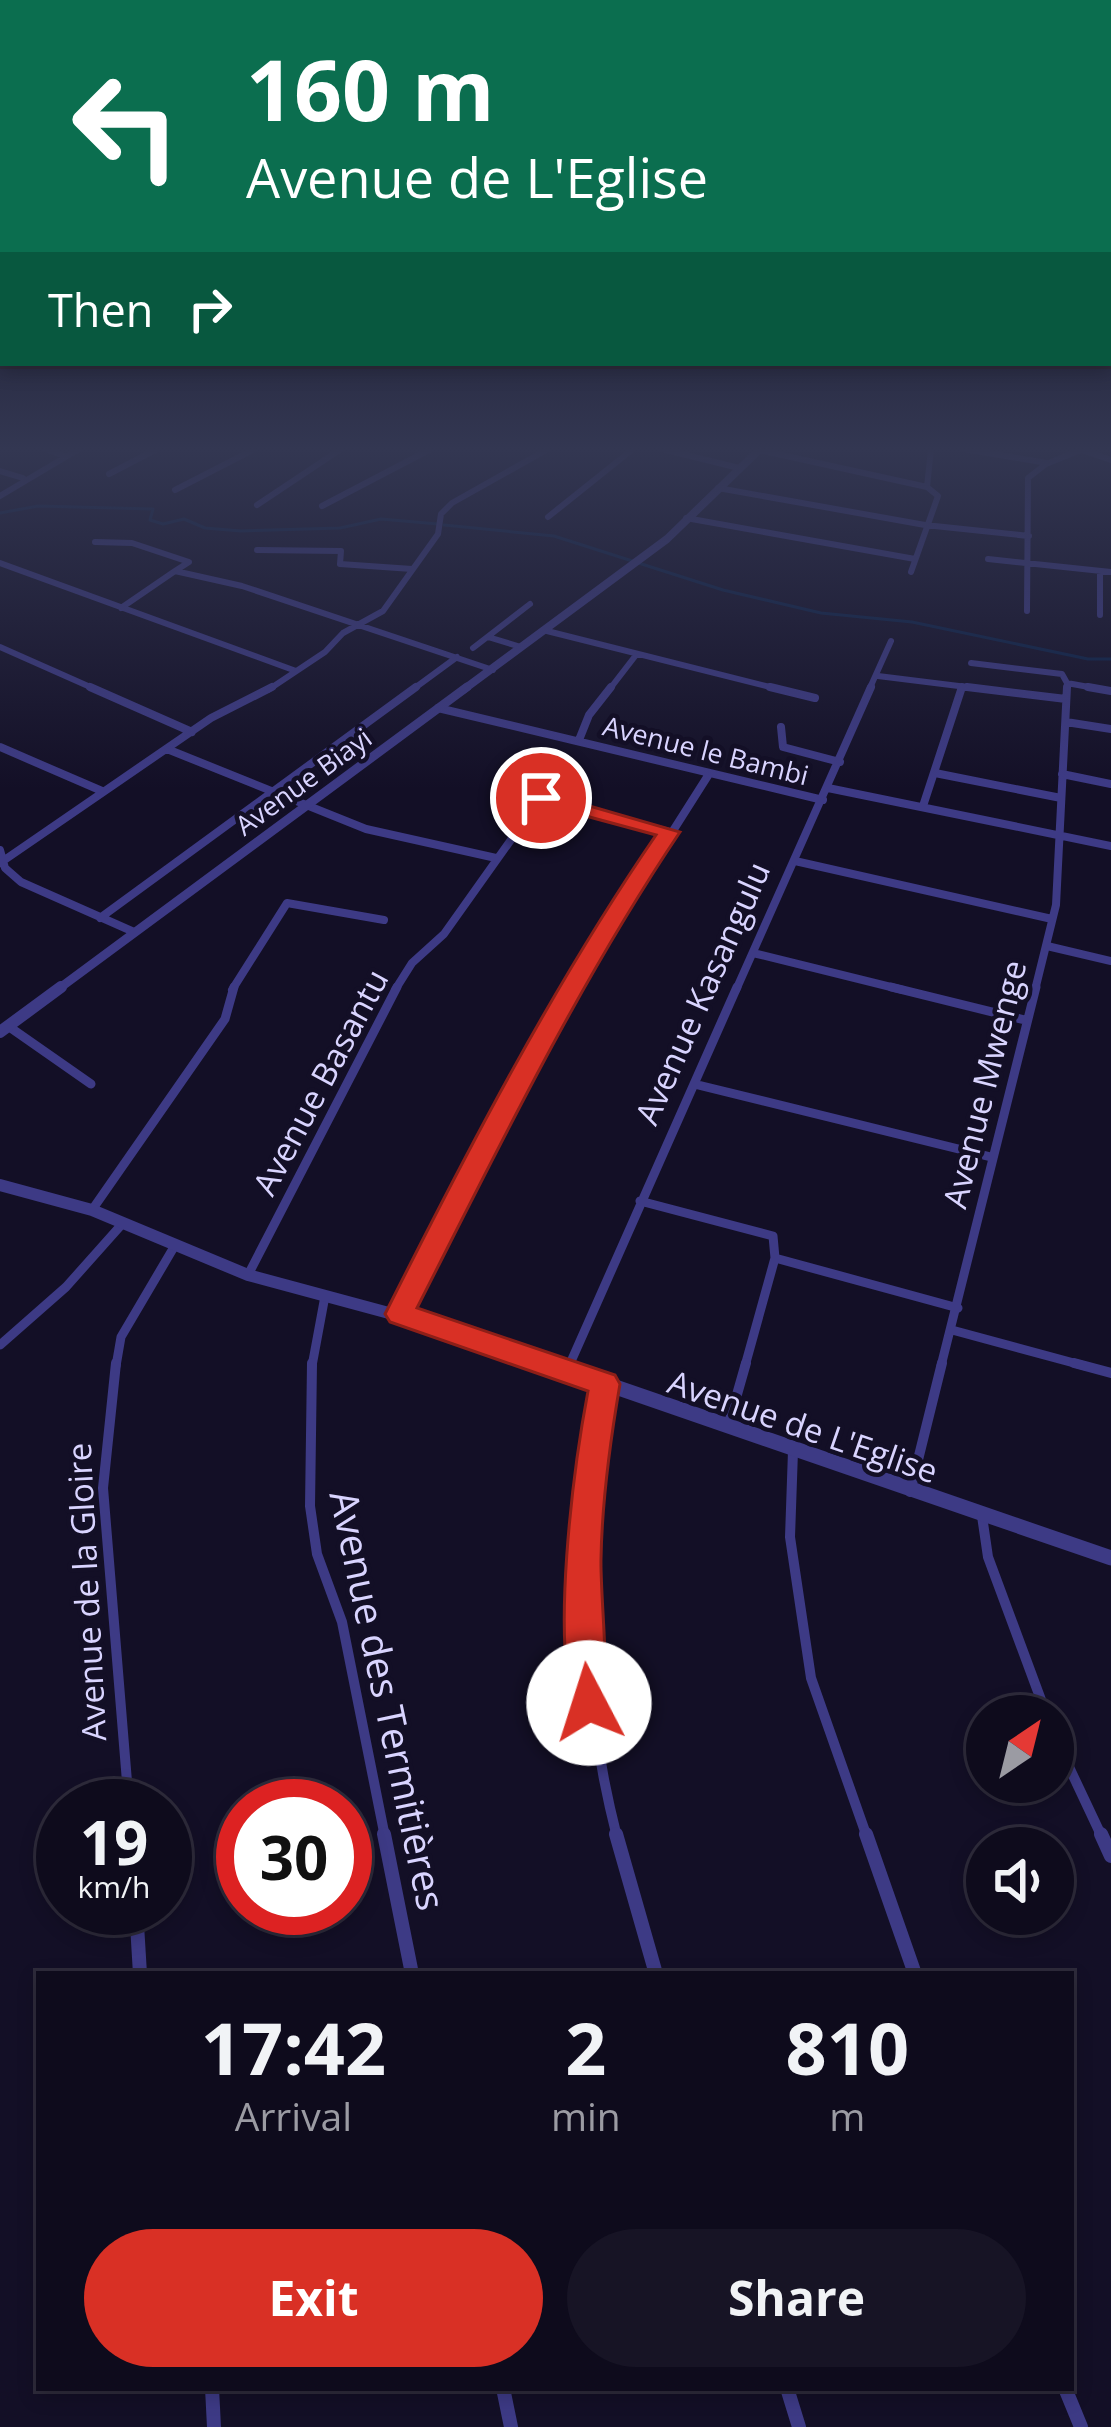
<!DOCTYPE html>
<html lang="en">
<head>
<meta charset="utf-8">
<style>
	:root { --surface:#0e0b1c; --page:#171425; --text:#f1f3f6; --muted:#9b9ba3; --line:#2e2b3b; --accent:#d93025 }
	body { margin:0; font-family:"Open Sans",sans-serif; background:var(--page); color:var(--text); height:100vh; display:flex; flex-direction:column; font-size:45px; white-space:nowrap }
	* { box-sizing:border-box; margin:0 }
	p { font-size:39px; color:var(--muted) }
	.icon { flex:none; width:66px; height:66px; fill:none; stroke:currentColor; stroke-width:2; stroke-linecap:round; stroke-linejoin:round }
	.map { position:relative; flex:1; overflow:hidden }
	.panel { position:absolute; left:36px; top:1971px; width:1038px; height:420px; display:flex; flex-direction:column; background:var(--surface); border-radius:0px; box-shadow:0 6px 18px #0003,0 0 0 3px var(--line) }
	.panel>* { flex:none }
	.banner { position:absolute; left:0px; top:0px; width:1113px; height:366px; box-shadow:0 6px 18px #0003,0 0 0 3px var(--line); background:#0b6e4f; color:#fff; overflow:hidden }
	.needle { width:78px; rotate:35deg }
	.buttons { position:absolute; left:966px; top:1695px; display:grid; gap:24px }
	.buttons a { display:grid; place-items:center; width:108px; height:108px; border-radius:50%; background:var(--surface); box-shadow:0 6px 18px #0003,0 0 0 3px var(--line); font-size:60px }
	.speed { position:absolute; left:36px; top:1779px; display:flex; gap:24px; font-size:60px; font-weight:700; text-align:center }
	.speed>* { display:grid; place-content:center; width:156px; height:156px; border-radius:50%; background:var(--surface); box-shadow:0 6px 18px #0003,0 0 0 3px var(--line); line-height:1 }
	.speed small { font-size:30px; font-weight:400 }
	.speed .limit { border:18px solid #d22; background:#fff; color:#111 }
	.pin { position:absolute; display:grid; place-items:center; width:102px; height:102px; color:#fff; margin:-51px; border:6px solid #fff; border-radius:50%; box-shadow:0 3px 12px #0007 }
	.me { position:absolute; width:132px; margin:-66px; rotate:355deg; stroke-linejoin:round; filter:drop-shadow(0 0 9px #0008) }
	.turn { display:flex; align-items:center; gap:42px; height:252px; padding:0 48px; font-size:54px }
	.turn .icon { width:156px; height:156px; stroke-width:2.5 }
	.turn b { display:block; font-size:84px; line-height:102px }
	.then { display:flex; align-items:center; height:114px; padding:0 48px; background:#0003; gap:24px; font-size:45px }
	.eta { display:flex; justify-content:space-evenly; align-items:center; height:204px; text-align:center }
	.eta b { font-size:72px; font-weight:700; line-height:84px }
	.button { display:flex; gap:24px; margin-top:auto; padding:24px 48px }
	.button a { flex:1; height:138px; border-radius:72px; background:var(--accent); color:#fff; font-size:48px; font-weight:700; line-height:138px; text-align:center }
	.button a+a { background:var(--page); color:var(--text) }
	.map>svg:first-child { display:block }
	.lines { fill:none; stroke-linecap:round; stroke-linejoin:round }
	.stream { stroke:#0c2248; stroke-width:3 }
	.minor-far4 { stroke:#3d3a85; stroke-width:6 }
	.minor-far3 { stroke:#3d3a85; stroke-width:8 }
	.minor-far2 { stroke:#3d3a85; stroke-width:9 }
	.minor-far1 { stroke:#3d3a85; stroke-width:10 }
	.minor { stroke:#3d3a85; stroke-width:14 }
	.tertiary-far3 { stroke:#3d3a85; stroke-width:8 }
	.tertiary-far2 { stroke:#3d3a85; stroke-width:9 }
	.tertiary-far1 { stroke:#3d3a85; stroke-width:12 }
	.tertiary { stroke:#3d3a85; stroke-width:15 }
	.route { fill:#d93025; stroke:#8d1f18; stroke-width:3 }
	.labels { text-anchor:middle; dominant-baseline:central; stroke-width:9; stroke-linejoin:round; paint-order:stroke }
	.far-street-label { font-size:27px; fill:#d9d4ff; stroke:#130f26 }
	.street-label { font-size:33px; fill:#d9d4ff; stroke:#130f26 }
	.near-street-label { font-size:39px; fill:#d9d4ff; stroke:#130f26 }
</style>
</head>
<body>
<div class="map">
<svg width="1111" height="2427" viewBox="0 0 1111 2427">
	<rect width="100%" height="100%" fill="#130f26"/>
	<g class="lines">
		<path class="stream" d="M0 513 38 506 153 509 150 520 163 524 184 519 205 528 241 531 340 528 381 519 438 524
			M444 525 554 536 723 590 821 613 912 622 1088 659H1111"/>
		<path class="minor-far4" d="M46 449 64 456
			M662 449 739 468
			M964 449 1047 463
			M759 450 927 487
			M1082 450 1111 460
			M0 471 23 478
			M109 474 157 449
			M718 488 925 525 1029 536
			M175 490 255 449
			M0 496 79 449
			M257 505 341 449
			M322 506 431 449
			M548 517 633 449
			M686 518 915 559
			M95 542 132 543 189 562 175 571
			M257 550 341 551 340 564 412 569
			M988 559 1111 572
			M0 563 296 671
			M911 572 938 496 927 487 931 449
			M1100 573V615
			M121 608 175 571 242 586 493 670
			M1027 611 1028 478 1046 464 1083 449
			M543 630 782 690
			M488 637 521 647
			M0 647 97 690
			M473 648 530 604
			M971 663 1062 674 1067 683 1105 690
			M878 676 991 690
			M268 690 325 652 343 633 383 611 438 534 441 514 452 503 548 449
			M412 690 457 657
			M609 690 636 655
			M869 690 891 641
			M1067 690V683"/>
		<path class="minor-far3" d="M90 687 192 732
			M770 687 815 698
			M967 687 1066 699
			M1088 687 1111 691
			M438 708 823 800
			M1066 722 1111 729
			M781 727 783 747 840 762
			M579 740 589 715 611 687
			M0 747 102 791
			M167 749 366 829 496 858
			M935 773 1061 798
			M1062 774 1111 784
			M828 788 1111 846
			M923 806 962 687
			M0 850 5 868 21 882 134 932
			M795 861 1052 919
			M0 863 211 718 272 687
			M100 918 416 687
			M1047 946 1111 961
			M753 953 903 990
			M232 990 287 903 384 920
			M395 990 412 963 444 934 540 799 669 832
			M572 990 709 774
			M736 990 871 687
			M1035 990 1056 905 1067 687"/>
		<path class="minor-far2" d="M891 987 1025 1020
			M8 1026 91 1084
			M694 1084 991 1157
			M640 1201 773 1236 775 1258 958 1308
			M92 1210 225 1019 234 987
			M248 1275 397 987
			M400 1314 469 1175 574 987
			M952 1330 1085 1366
			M0 1345 66 1287 123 1223
			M116 1366 121 1337 174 1247
			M312 1366 325 1296
			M569 1366 737 987
			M745 1366 775 1258
			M941 1366 1036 987"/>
		<path class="minor-far1" d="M116 1363 103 1488 129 1806
			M312 1363 310 1506 317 1554 342 1622 385 1837
			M1074 1363 1111 1373
			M567 1370 570 1363
			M604 1384C578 1544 577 1680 617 1837
			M728 1426 746 1363
			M793 1451 790 1537 811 1678 867 1837
			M910 1492 942 1363
			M982 1516 988 1557 1047 1716
			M1053 1733 1102 1837"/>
		<path class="minor" d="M384 1834 412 1974
			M616 1834 656 1974
			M866 1834 915 1974
			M1101 1834 1111 1856
			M136 1908 140 1974
			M212 2388 214 2427
			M503 2388 511 2427
			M787 2388 799 2427
			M1065 2388 1081 2427"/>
		<path class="tertiary-far3" d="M463 690 667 539 760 449"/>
		<path class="tertiary-far2" d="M57 990 467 687"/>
		<path class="tertiary-far1" d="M0 1032 61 987
			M0 1185 92 1210 248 1275 463 1333 554 1366"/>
		<path class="tertiary" d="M546 1363 1111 1558"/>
	</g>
	<linearGradient id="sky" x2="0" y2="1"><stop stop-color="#0a0815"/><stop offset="0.57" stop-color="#333752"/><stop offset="1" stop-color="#333752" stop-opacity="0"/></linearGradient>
	<rect width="1111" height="789" fill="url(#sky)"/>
	<path class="route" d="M541 792 680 832C579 982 499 1147 417 1308L615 1375 620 1384C610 1442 602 1499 601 1559 600 1592 611 1693 602 1715L589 1720 577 1715C549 1648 574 1465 588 1391L390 1322 385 1314C467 1151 553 985 656 835L534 802V794Z"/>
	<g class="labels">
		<g class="far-street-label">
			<text transform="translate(706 750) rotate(14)">Avenue le Bambi</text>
			<text transform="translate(303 781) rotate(-36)">Avenue Biayi</text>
		</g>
		<g class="street-label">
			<text transform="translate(702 993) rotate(-66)">Avenue Kasangulu</text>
			<text transform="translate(320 1082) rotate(-62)">Avenue Basantu</text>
			<text transform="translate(984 1084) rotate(-76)">Avenue Mwenge</text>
			<text transform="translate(803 1426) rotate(19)">Avenue de L'Eglise</text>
			<text transform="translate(86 1592) rotate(-93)">Avenue de la Gloire</text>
		</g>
		<g class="near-street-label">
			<text transform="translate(389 1700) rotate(78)">Avenue des Termitières</text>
		</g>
	</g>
</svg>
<div class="buttons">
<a><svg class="needle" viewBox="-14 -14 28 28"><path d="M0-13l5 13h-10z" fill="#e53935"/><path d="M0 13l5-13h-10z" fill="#9b9ba3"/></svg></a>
<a><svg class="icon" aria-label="sound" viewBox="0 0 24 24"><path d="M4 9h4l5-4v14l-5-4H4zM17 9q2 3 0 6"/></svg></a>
</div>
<div class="speed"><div>19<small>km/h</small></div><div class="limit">30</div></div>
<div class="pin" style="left:541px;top:798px;background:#d93025"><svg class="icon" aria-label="arrive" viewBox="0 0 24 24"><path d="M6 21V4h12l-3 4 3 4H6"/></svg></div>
<svg class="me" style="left:589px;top:1703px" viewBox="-20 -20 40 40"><circle r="19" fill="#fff"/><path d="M0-13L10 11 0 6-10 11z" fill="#d93025"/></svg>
<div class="banner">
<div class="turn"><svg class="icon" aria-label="left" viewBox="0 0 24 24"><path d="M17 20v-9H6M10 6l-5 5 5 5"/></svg><div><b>160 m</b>Avenue de L'Eglise</div></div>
<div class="then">Then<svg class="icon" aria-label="right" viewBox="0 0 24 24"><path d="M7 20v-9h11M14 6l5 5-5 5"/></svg></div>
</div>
<section class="panel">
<div class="eta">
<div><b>17:42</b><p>Arrival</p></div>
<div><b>2</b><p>min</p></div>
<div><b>810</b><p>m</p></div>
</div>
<div class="button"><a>Exit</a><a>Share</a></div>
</section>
</div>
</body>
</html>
